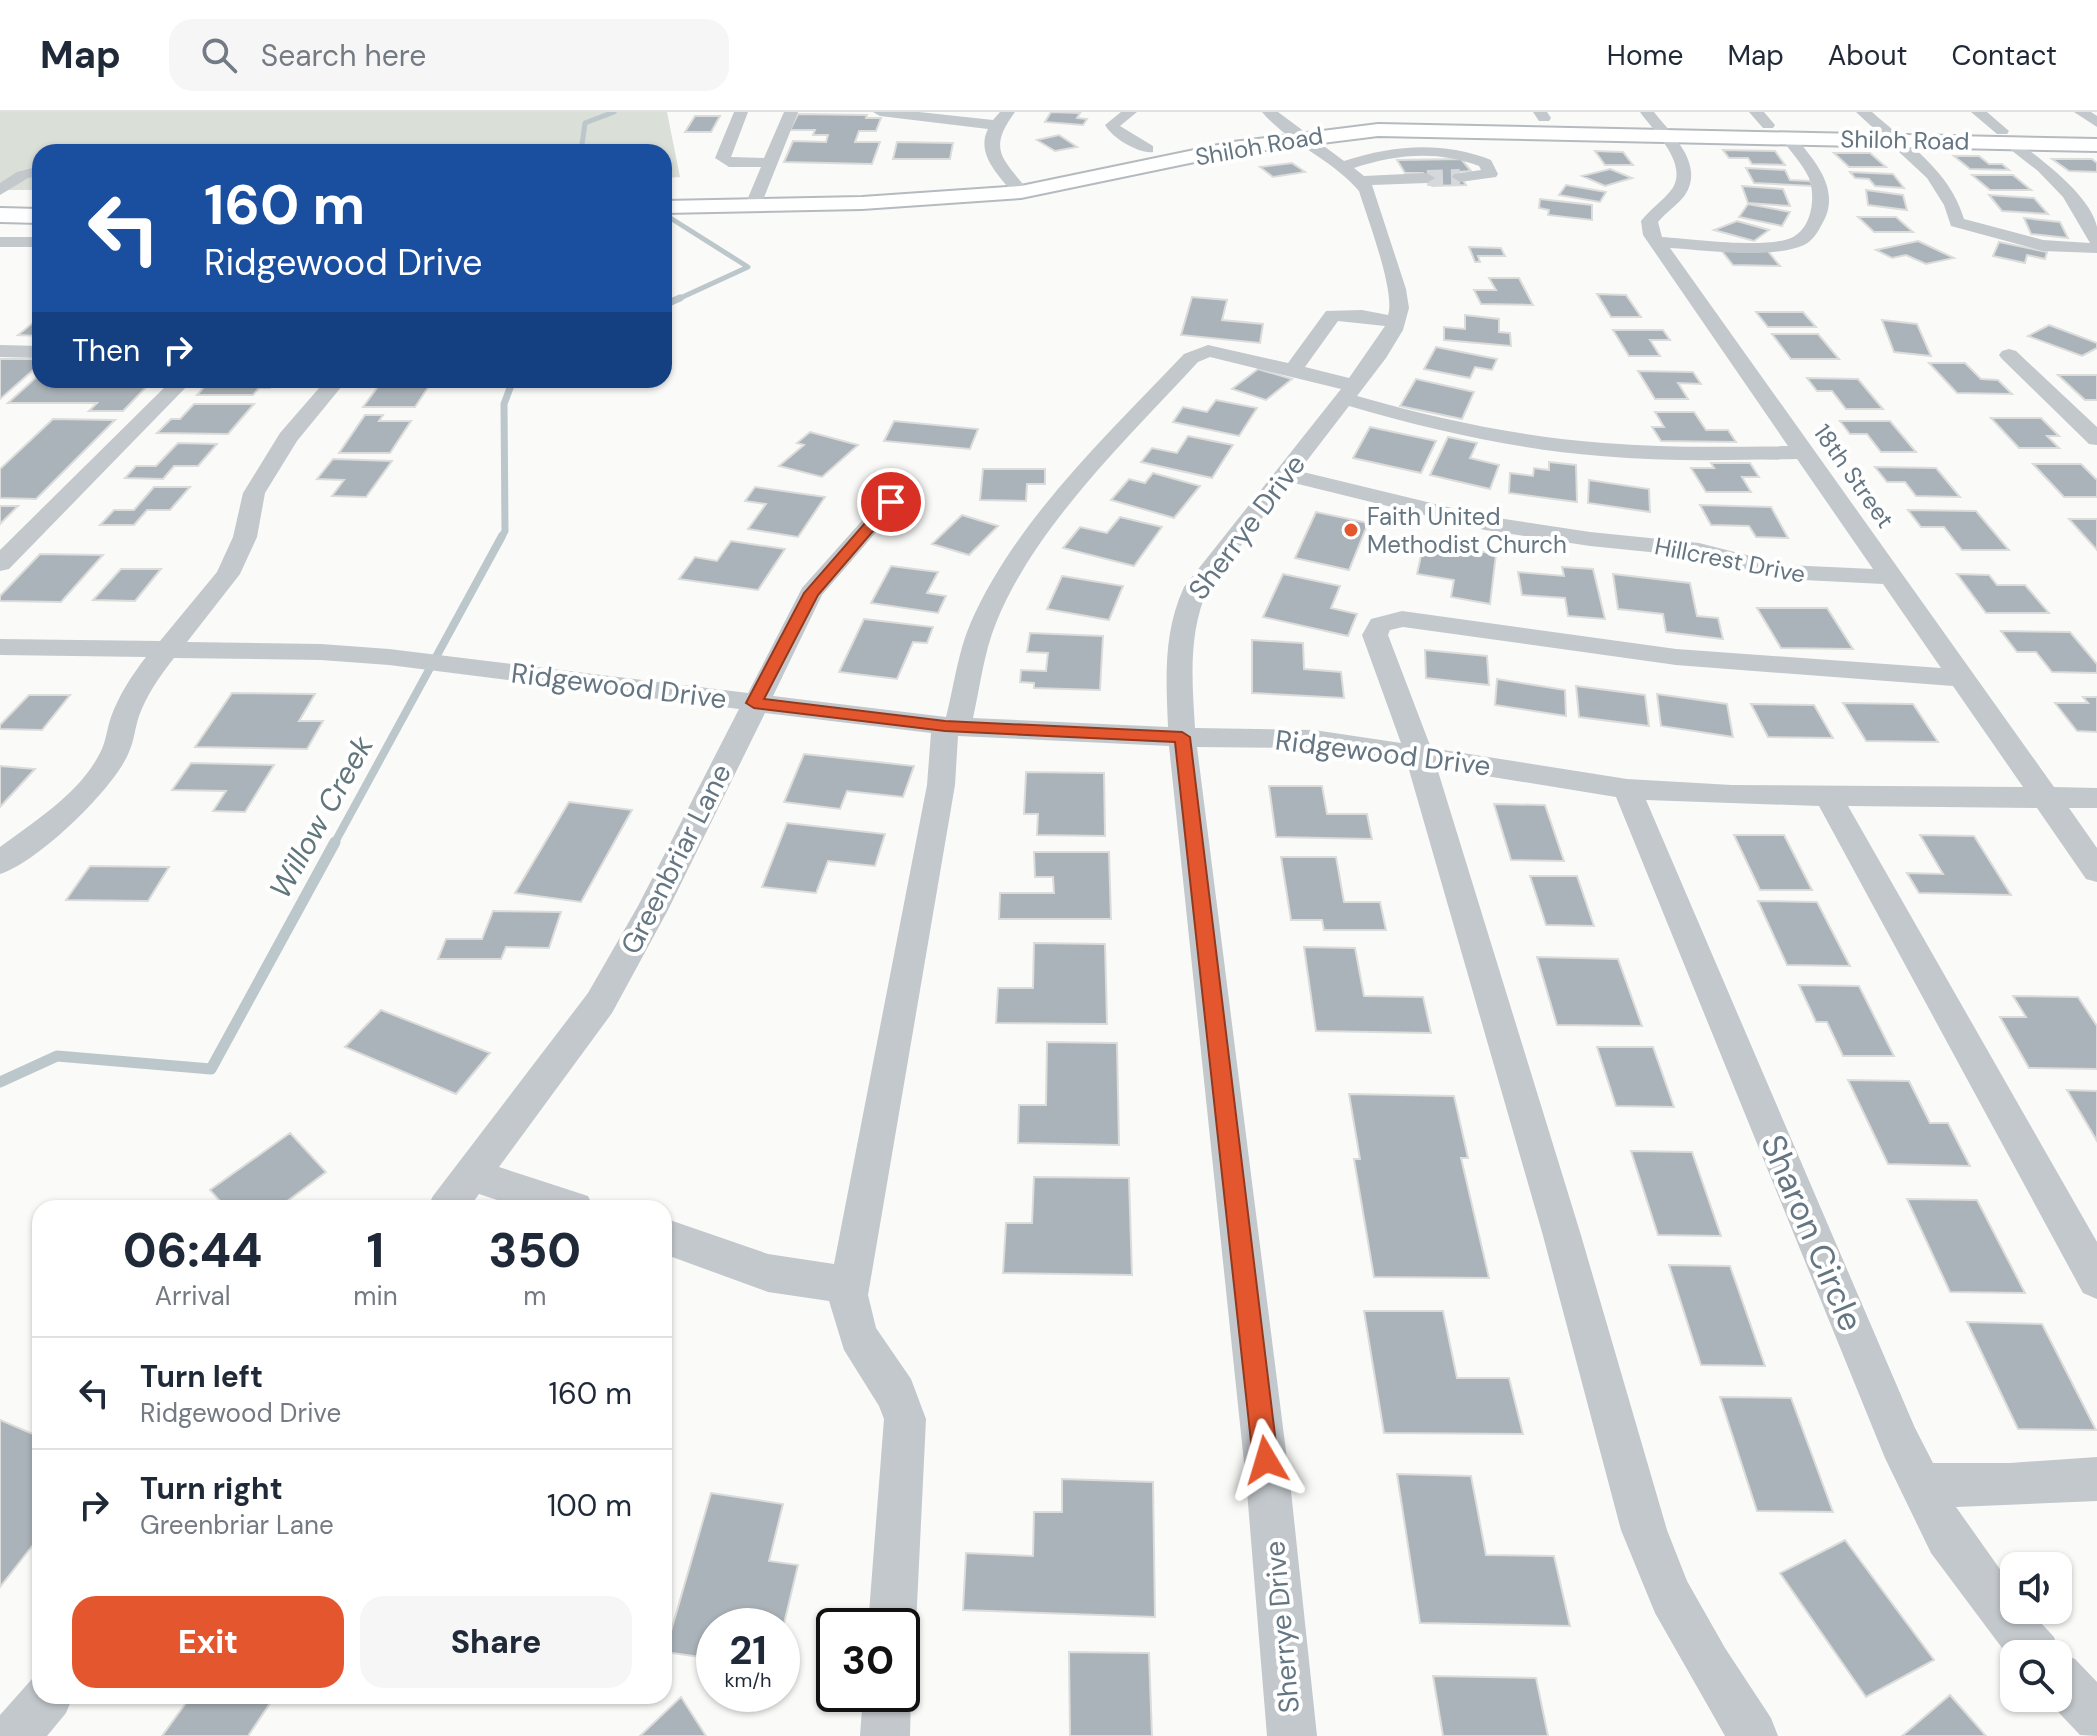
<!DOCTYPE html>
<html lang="en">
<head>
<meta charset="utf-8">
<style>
	:root { --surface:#fff; --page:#f6f6f7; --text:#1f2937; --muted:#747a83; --line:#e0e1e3; --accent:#e4572e }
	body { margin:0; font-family:"DM Sans",sans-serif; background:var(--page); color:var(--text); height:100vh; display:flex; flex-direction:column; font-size:30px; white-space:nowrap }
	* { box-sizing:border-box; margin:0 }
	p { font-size:26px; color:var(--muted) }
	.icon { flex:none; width:44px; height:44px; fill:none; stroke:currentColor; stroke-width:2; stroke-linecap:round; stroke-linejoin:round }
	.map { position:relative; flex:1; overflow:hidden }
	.details { position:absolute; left:32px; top:1088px; width:640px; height:504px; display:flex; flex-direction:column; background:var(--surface); border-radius:24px; box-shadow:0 2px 6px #0004 }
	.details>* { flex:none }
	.top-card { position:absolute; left:32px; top:32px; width:640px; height:244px; border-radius:24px; box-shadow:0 2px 6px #0004; background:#1a4fa0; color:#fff; overflow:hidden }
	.buttons { position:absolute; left:2000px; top:1440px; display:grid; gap:16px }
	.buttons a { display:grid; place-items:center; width:72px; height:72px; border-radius:16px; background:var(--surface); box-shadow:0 2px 6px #0004; font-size:40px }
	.speed { position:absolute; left:696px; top:1496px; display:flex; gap:16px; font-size:40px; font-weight:700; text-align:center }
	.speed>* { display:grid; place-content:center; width:104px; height:104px; border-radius:50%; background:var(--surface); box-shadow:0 2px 6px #0004; line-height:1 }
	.speed small { font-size:20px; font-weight:400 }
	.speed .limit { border:4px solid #111; border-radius:12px; background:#fff; color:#111 }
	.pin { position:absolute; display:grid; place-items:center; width:68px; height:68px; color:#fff; margin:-34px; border:4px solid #fff; border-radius:50%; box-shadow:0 2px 8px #0007 }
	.me { position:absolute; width:88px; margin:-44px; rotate:353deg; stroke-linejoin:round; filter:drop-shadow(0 0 6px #0008) }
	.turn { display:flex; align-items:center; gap:28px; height:168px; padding:0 40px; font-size:36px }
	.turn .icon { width:104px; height:104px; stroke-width:2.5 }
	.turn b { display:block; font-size:56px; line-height:68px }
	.then { display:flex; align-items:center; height:76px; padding:0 40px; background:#0003; gap:16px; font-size:30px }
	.eta { display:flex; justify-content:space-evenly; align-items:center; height:136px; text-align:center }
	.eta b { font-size:48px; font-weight:800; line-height:56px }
	.button { display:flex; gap:16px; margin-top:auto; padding:16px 40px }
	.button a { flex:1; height:92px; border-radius:24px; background:var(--accent); color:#fff; font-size:32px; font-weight:800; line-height:92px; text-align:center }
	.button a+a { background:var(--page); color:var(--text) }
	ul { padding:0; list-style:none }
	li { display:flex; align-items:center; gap:24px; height:112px; padding:0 40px; border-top:2px solid var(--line) }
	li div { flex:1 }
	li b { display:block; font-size:30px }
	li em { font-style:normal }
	header { display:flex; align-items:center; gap:48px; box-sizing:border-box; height:112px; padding:0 40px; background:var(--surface); border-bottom:2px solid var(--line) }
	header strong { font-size:38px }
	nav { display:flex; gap:44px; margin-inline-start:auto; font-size:28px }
	.search { width:560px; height:72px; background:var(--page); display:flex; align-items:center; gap:20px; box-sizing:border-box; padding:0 28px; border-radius:24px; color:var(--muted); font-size:30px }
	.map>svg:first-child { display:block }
	.green { fill:#dadfd7 }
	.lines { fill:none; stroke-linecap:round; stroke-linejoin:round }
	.stream-far3 { stroke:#bbc7cb; stroke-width:5 }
	.stream-far2 { stroke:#bbc7cb; stroke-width:7 }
	.stream-far1 { stroke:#bbc7cb; stroke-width:8 }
	.stream { stroke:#bbc7cb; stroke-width:11 }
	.building { fill:#aab3b9; stroke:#dcdcda; stroke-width:2 }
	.minor-tunnel { stroke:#d5d9db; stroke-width:16; stroke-dasharray:16 8; stroke-linecap:butt }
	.major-casing { stroke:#b5babe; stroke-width:4 }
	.minor { fill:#c3c8cc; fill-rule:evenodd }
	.major { fill:#fff; fill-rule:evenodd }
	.route { fill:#e4572e; stroke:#94391e; stroke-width:2 }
	.poi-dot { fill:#e4572e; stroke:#fff; stroke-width:3 }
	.labels { text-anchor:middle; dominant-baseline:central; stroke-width:8; stroke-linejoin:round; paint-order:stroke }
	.far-street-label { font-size:24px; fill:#657683; stroke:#fff }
	.far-poi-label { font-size:24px; fill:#657683; stroke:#fff; text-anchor:start }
	.street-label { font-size:28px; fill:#657683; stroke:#fff }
	.water-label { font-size:30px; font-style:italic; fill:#60757c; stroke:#fff }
	.near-street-label { font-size:34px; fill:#657683; stroke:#fff }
</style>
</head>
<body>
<header>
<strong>Map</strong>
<div class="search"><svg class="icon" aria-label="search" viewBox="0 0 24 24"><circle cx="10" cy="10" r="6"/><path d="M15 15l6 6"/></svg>Search here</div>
<nav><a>Home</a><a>Map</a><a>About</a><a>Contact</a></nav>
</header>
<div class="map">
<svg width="2097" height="1624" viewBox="0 0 2097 1624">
	<rect width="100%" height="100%" fill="#fafaf8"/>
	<path class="green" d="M0 0H667L680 65 664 66V40H40V78H0Z"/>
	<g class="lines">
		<path class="stream-far3" d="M581 40 585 11 614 0
			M664 102 748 155 676 188"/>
		<path class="stream-far2" d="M664 193 680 186
			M501 426 505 419 504 292 513 268"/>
		<path class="stream-far1" d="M334 732 502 424"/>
		<path class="stream" d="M0 970 57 944 211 957 335 730"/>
	</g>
	<path class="building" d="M1051 0 1080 1 1077 6 1087 7 1083 13 1045 10Z
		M798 2 867 3 866 6H881L876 19H859L855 30H880L872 52 784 50 793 29 826 30 828 23H813L815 18H790Z
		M695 4H720L711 20H685Z
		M1059 23 1077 35 1055 39 1037 28Z
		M897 30 953 31 950 47H893Z
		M1723 38 1775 39 1785 53 1752 52 1748 46H1729Z
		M1595 39 1623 40 1633 53H1605Z
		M1834 41H1870L1886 55H1849Z
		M1954 44H1979L1989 52H2002L2009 58 1970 57Z
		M1461 47 1471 59 1457 60 1466 73 1432 74 1423 61H1405L1397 48Z
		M2052 47H2092L2097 51V60L2069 59Z
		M1292 51 1305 60 1273 65 1260 55Z
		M1746 56 1785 58 1790 68 1810 69 1813 74 1754 71Z
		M1610 57 1632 66 1605 74 1582 64Z
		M1850 60 1893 62 1904 76 1875 74 1869 67 1855 66Z
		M1972 63H2013L2031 78H1990Z
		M1566 73 1606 80 1600 90 1559 83Z
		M1742 74 1783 77 1790 94 1748 91Z
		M1866 78 1903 83 1907 98 1868 93Z
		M1989 83 2034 86 2048 102 2002 99Z
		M1540 87 1592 93V108L1548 103 1549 98 1539 96Z
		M1748 92 1790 100 1782 114 1739 105Z
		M1858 105H1896L1913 120H1874Z
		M2024 106 2060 110 2068 126 2031 122Z
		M1737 109 1769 118 1754 129 1714 118Z
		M1918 129 1954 146 1926 152 1906 143 1892 146 1876 138Z
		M1999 130 2047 140 2045 147 2027 143 2025 151 1993 144Z
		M1469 135 1501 136 1505 144H1478L1480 150H1475Z
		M1721 138H1767L1780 154 1733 153Z
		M1489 166H1519L1533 193 1481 192 1474 178H1496Z
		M1597 182 1626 183 1641 205H1611Z
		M1192 185 1227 188 1222 208 1263 212 1260 231 1181 223Z
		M1756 200H1803L1816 215H1768Z
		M1465 203 1499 207V220L1510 221 1511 234 1444 228V215L1465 217Z
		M40 205V224L18 223Z
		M1882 208 1917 212 1931 244 1894 240Z
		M2049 213 2097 231V236L2082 244 2028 224Z
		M1613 218H1663L1670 228H1650L1660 244H1629Z
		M1772 222H1818L1839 247H1791Z
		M1436 235 1497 247 1492 258 1475 255 1470 266 1424 257Z
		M0 247H40V252L0 287Z
		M1929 251H1965L1981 267 1998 268 2012 282 1957 281Z
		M1258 257 1292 267 1266 288 1232 277Z
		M1638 259 1693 260 1701 272 1678 271 1688 287H1655Z
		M40 262V268H153L123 299H89L97 291H8Z
		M2058 263H2097V288H2085Z
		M1807 266 1858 267 1883 297H1846L1832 279H1817Z
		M1416 267 1474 280 1462 307 1400 294Z
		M210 268H277L270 276H259L253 283H197Z
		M383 268H433L415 295H363Z
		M1216 288 1257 296 1239 324 1173 310 1183 295 1207 300Z
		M194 292H254L228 322 157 321 171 307H180Z
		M1655 300H1694L1706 318H1728L1736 330 1661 329 1652 315H1664Z
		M365 303H383L379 309H411L390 341H339Z
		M1991 306H2041L2059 324H2047L2059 336H2019Z
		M53 307 115 308 36 387 0 386V357Z
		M894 309 978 317 970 337 884 329Z
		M1840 309H1890L1916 340H1881L1867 322H1850Z
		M1370 315 1436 329 1421 361 1353 346Z
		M810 320 858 333 822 365 779 354 804 333 797 331Z
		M1188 324 1233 333 1212 366 1141 350 1152 336 1177 341Z
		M1448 325 1477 331 1470 346 1499 353 1490 377 1430 363Z
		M178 331 217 332 198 354H174L163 367 125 366 136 354H156Z
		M333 347 392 349 366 385 332 384 344 368 317 367Z
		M1549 350 1576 353 1577 390 1509 381 1510 361 1533 364 1534 356 1549 358Z
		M1711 351H1750L1759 365H1742L1751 380H1706L1691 356H1714Z
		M2033 352H2081L2097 368V385H2064Z
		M1875 355 1936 356 1960 385 1916 384 1905 370H1887Z
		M983 357H1045V372H1027L1026 389 980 388Z
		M1153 361 1200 374 1174 406 1111 388 1129 367 1145 371Z
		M1589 368 1649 377 1650 400 1588 391Z
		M154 375H190L170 398H147L134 413H100L114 398H134Z
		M755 375 825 385 798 425 748 417 766 392 745 389Z
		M1700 393 1771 395 1788 426 1756 425 1749 414 1711 413Z
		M0 394H18L0 412Z
		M1908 398 1976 399 2009 438H1962L1944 415H1921Z
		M1316 400 1368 411 1349 458 1295 446Z
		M962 403 998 414 969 443 932 432Z
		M1120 405 1162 415 1134 454 1063 436 1080 415 1107 421Z
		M2069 407H2097V438Z
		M731 429 785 437 758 478 679 467 695 445 717 449Z
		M1424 430 1496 442 1490 492 1451 485 1454 468 1417 462Z
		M40 442 103 443 61 490 0 489V484Z
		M891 454 938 460 927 481 946 484 938 501 871 491Z
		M1562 455 1593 457 1605 507 1568 504 1565 486 1522 483 1518 460 1564 464Z
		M121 457H161L135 489 93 488Z
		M1283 462 1340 474 1331 496 1357 502 1348 524 1263 505Z
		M1613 462 1690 471 1697 504 1718 506 1723 527 1666 520 1663 502 1618 497Z
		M1957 462 1989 463 1997 473H2025L2049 501H1986Z
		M1062 464 1123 474 1109 508 1047 497Z
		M1757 496H1827L1853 537 1781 536Z
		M864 507 933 515 927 531 913 530 897 567 839 560Z
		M2001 519 2070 520 2097 552V561L2052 560 2036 540H2017Z
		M1030 521 1103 524 1100 578 1034 576V571L1020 570 1021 558 1046 559 1048 541 1027 540Z
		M1252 528 1303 531 1304 557 1341 560 1344 586 1252 581Z
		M1425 538 1487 544 1489 573 1426 566Z
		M1497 567 1565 578 1566 604 1495 593Z
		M1576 574 1645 583 1649 614 1579 605Z
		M232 581 315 582 299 609H323L307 637 195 635Z
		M1657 582 1727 592 1733 625 1661 614Z
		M29 583H70L42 618 0 617V613Z
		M2083 585H2097V620L2077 619 2055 591H2088Z
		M1843 591 1913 592 1938 630 1866 629Z
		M1751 592 1814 593 1833 626 1768 625Z
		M804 642 914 654 903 685 847 679 840 697 784 690Z
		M191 651 274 653 245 700 213 699 226 679 172 678Z
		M0 654 35 657 0 695Z
		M1026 660 1104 661 1105 724 1037 723 1038 702H1024Z
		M1269 674H1322L1327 702H1367L1372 727 1276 725Z
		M569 690 632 698 581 790 515 781Z
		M1494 692 1545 693 1564 749 1511 748Z
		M787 711 885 722 875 754 828 749 816 781 762 775Z
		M1734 723H1784L1812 778H1760Z
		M1920 723 1974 724 2011 783 1919 781 1907 761 1943 762Z
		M1034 740H1109L1111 807H999L1000 781H1054L1053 765H1035Z
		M1281 745H1336L1344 790H1380L1386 818H1324L1322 808H1291Z
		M90 754 169 755 148 789 66 788Z
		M1530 764H1577L1594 814 1546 813Z
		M1758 789 1817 790 1850 854 1787 853Z
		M493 799 561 800 549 836 506 835 501 847H438L446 827H482Z
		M1034 831 1105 832 1107 912 996 911 998 876H1033Z
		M1304 835 1355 836 1364 884 1423 885 1431 921 1316 919Z
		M1537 845 1618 847 1642 914 1557 913Z
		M1799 873 1859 874 1894 944H1843L1827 910H1816Z
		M2013 884 2078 885 2097 914V957L2029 956 2000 905H2026Z
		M381 898 490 941 456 982 345 935Z
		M1047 930 1117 931 1119 1033 1018 1031 1019 993H1046Z
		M1597 935H1653L1674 995 1616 994Z
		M1848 968 1909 969 1930 1011H1948L1970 1054 1888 1052Z
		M2067 978 2097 979V1029Z
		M1349 982 1454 984 1468 1046H1461L1489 1166 1374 1165 1354 1047H1360Z
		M290 1021 326 1060 278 1096H226L210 1078Z
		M1631 1039 1692 1040 1721 1124 1658 1123Z
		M1034 1065 1129 1066 1132 1163 1003 1161 1006 1111H1032Z
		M1907 1087 1977 1088 2025 1181 1950 1180Z
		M1669 1153 1730 1154 1765 1254 1701 1253Z
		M1364 1199H1443L1457 1266H1509L1523 1322 1384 1321Z
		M1967 1210 2042 1212 2096 1318 2018 1317Z
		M1720 1285 1791 1286 1833 1400 1757 1399Z
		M0 1308 40 1325V1424L0 1475Z
		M1397 1362 1471 1364 1486 1443 1554 1444 1570 1514 1420 1511Z
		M1062 1367 1153 1370 1155 1505 963 1498 966 1441 1033 1444 1034 1400H1062Z
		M711 1381 783 1392 769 1449 798 1453 782 1520V1514H714V1547L665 1540Z
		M1845 1428 1934 1548 1866 1585 1780 1461Z
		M1069 1540 1149 1541 1152 1624H1070Z
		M1433 1564 1536 1566 1548 1624H1443Z
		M1950 1583 1986 1624H1902Z
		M191 1584H275L248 1624H162Z
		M681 1585 706 1624H640Z"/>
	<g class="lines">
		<path class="minor-tunnel" d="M1427 66 1460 65"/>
		<g class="major-casing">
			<path id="major" d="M1378 12 2097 27V39L1378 24 1233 42 1021 86 862 97 664 101V89L862 85 1021 74 1233 30Z
				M0 96 40 97V111L0 110Z"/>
		</g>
		<path class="minor" d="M734 0H748L731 45 764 46 784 0H798L761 93 753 98 745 93 761 55H729L715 46Z
			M873 0H919L993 8 1000 0H1015C986 39 1004 47 1029 80L1027 83H1015C1000 65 975 42 988 17L880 4Z
			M1121 0H1137L1120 14 1153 34V40C1139 42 1112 26 1105 13Z
			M1262 0H1278L1344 49C1394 33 1442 29 1491 48L1498 62 1496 65 1460 70 1452 65 1454 62 1481 58 1479 54C1438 38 1395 42 1354 56L1364 64 1427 61 1435 66 1427 71 1372 73 1406 177 1409 196 1403 218 1386 246 1357 284C1438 307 1520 325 1604 331 1665 336 1727 335 1788 334L1643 123 1641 109C1650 97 1663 89 1672 77 1689 51 1654 20 1640 0H1654C1672 23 1705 52 1685 83 1678 93 1666 100 1658 110L1662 125C1693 127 1764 137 1791 126 1812 117 1816 85 1809 66 1802 51 1790 39 1781 26L1783 23H1793C1812 45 1838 73 1826 104 1821 114 1815 128 1804 133 1770 148 1707 138 1670 136L2054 675 2097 676V696H2069L2097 736V770L2086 767 2037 696 1848 694 2097 1130V1187L2083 1181 1819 694 1646 688 1915 1316 1933 1351H2010L2097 1345V1389L1956 1395 2014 1477V1498H2029L2054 1525 2060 1541 2075 1547 2097 1570V1624L2080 1623 2045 1586H2058V1542H2014V1552L1931 1441 1885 1346 1616 685 1437 656 1580 1120 1667 1418 1687 1469 1725 1536 1771 1606 1778 1624H1725L1655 1501 1621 1418 1542 1120 1407 651 1314 636 1197 635 1291 1379 1317 1624H1267L1247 1379 1169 634 958 624 955 673 868 1183 876 1216 911 1267 926 1307 916 1514 909 1531 902 1533V1514H868L884 1307 879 1294 844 1238 829 1189 768 1180 664 1142V1106L768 1142 834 1152 927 673 931 621 765 601 668 798 612 901 499 1055 588 1084 594 1096H521L479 1082 469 1096H427L433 1084 588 881 638 794 739 597 389 553 321 548 174 546C160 564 147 582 139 604 135 616 134 629 129 640 115 676 37 751 0 762V735C35 709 80 681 100 641 106 630 107 616 111 605 119 583 132 563 146 545L0 543V527L160 529 217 460 233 425 243 381 280 321 326 268H347L297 329 265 381 257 425 240 462 187 530 321 532 389 537 748 581 802 476 883 385H899L902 390 822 483 773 584 946 605C954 574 958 539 971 510 1016 408 1108 322 1184 242L1208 233 1288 251 1326 199 1362 198 1388 203C1396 181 1367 105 1359 79 1332 47 1289 32 1262 0ZM1338 209 1385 214 1349 266 1305 255ZM1210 245 1341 277 1184 475C1163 521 1166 566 1168 615L973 606C980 575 984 540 996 511 1035 414 1128 326 1198 250ZM1349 294C1431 318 1515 337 1601 344 1666 350 1732 348 1797 347L1873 457 1786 453 1699 431 1590 420 1485 404 1299 359ZM1290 370 1485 418 1590 434 1699 445 1784 467 1883 472 1941 556 1676 537 1402 499 1371 507 1362 523 1401 631 1314 618 1195 616C1192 567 1188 522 1208 476ZM1403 515 1676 553 1953 574 2023 675 1732 673 1627 667 1431 636 1388 523 1390 518Z
			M1533 0H1547L1551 6 1549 9H1539Z
			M1749 0H1764L1775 13 1773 16H1763Z
			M1856 0H1872C1908 32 1950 59 1964 107L2043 128 2090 131 2063 85 2038 59 2002 31 2010 26 2015 28C2040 46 2091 84 2097 115 2097 123 2097 133 2097 141L2043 139 1951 114 1944 93 1927 66Z
			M1971 0H1987L2009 19 2007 22H1997Z
			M2074 0H2091L2097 4V15Z
			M40 54V64L28 66 0 83V71L17 60Z
			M0 125H40V135H0Z
			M0 233 40 234V246L0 245Z
			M2009 237 2016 239 2097 315V333L2089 332 2002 247 1999 243 2002 239Z
			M172 268H193L9 457 0 459V438Z
			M40 1563V1584H73L66 1601 47 1624H0V1603L32 1567Z
			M902 1564 911 1582 910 1624H860L863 1582H902Z"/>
		<use href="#major" class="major"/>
	</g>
	<path class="route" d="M886 387 898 390 818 483 764 587 945 609 1182 620 1190 625 1278 1348 1274 1357 1266 1360 1257 1357 1253 1348 1175 630 945 619 754 596 746 591 804 481Z"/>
	<circle class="poi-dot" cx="1351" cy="418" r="8"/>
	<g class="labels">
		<g class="far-street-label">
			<text transform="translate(1905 28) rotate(1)">Shiloh Road</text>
			<text transform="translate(1259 34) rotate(-10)">Shiloh Road</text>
			<text transform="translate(1854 364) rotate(55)">18th Street</text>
			<text transform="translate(1730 448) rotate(11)">Hillcrest Drive</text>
		</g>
		<g class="far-poi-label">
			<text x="1367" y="404">Faith United<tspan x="1367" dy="28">Methodist Church</tspan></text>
		</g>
		<g class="street-label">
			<text transform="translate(1247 415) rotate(-53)">Sherrye Drive</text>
			<text transform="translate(619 574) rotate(7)">Ridgewood Drive</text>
			<text transform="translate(1383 641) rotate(7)">Ridgewood Drive</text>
			<text transform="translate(676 747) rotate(-63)">Greenbriar Lane</text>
			<text transform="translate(1282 1515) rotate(-95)">Sherrye Drive</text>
		</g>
		<g class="water-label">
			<text transform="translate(321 705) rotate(-61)">Willow Creek</text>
		</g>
		<g class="near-street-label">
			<text transform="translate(1812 1121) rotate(67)">Sharon Circle</text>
		</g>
	</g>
</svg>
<div class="buttons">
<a><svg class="icon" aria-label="sound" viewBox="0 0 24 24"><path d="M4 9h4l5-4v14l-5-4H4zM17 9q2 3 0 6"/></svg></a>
<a><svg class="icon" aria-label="search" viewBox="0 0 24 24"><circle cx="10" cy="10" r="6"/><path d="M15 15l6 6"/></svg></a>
</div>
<div class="speed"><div>21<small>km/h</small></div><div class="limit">30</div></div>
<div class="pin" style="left:891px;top:390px;background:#d93025"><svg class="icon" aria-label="arrive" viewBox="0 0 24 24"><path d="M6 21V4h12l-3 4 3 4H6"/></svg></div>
<svg class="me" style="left:1266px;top:1348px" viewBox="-20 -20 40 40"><path d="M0-17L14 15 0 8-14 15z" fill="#e4572e" stroke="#fff" stroke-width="4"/></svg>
<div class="top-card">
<div class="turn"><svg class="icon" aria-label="left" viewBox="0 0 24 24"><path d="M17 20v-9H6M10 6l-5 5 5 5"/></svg><div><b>160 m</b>Ridgewood Drive</div></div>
<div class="then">Then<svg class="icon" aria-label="right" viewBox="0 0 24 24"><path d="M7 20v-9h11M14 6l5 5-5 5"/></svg></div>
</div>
<section class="details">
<div class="eta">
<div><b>06:44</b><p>Arrival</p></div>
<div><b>1</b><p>min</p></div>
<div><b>350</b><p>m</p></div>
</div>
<ul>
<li><svg class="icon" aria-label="left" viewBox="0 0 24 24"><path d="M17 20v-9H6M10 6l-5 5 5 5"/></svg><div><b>Turn left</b><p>Ridgewood Drive</p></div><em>160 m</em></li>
<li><svg class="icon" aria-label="right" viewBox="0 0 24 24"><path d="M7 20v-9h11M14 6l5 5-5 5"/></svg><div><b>Turn right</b><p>Greenbriar Lane</p></div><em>100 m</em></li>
</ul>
<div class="button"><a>Exit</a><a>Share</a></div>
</section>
</div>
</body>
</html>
